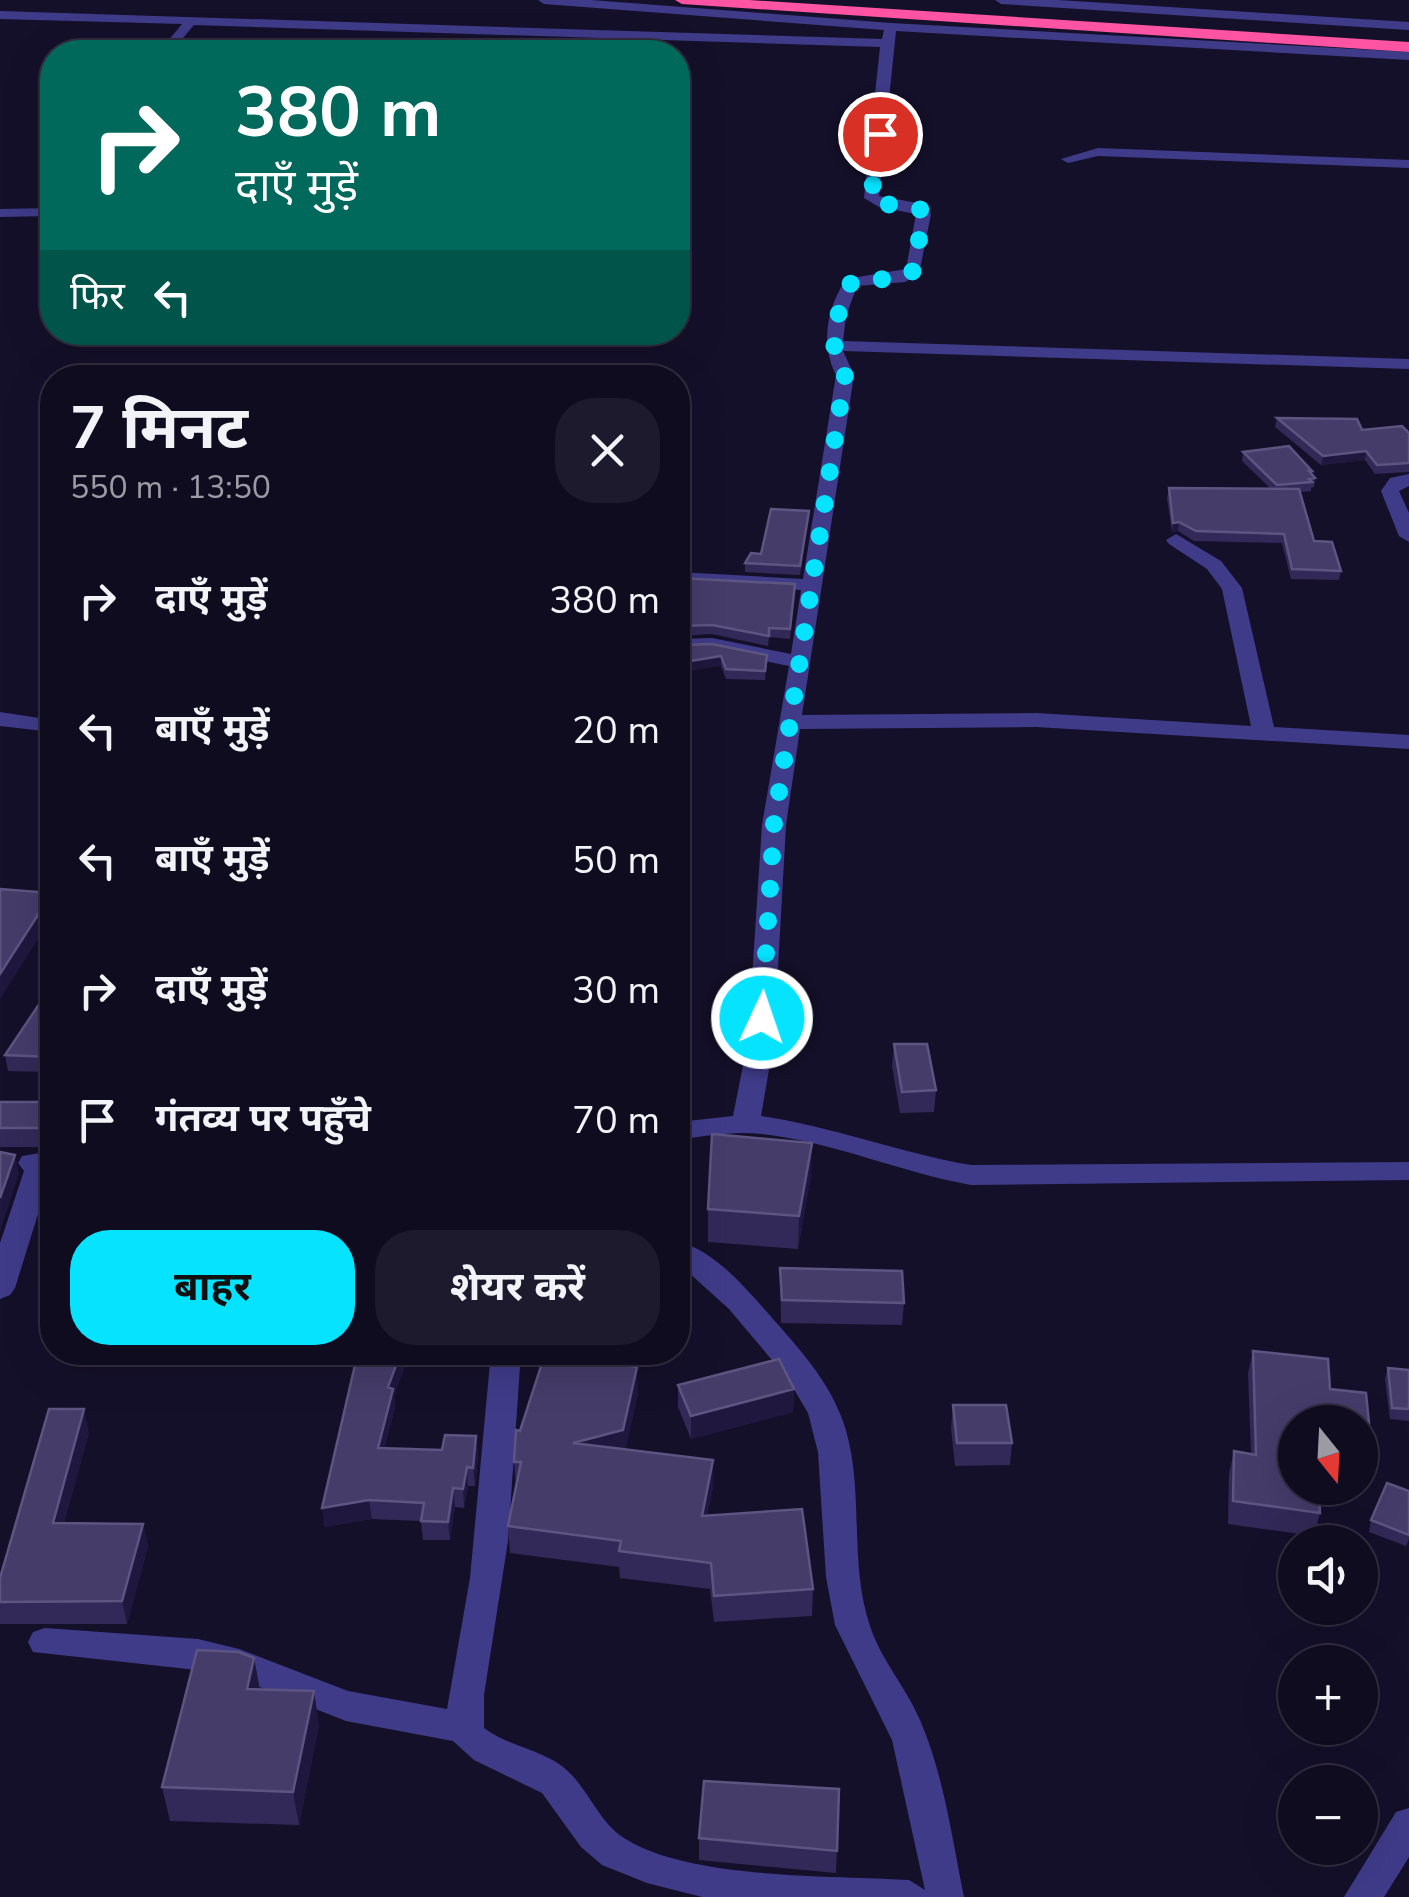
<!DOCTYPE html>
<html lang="hi">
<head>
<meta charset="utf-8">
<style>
	:root { --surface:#100c20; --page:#1e1a2d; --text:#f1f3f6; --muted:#9c9ba5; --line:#302c3e; --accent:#05e3ff }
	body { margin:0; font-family:"Nunito Sans","Noto Sans Devanagari",sans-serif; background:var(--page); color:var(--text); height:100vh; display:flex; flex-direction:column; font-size:38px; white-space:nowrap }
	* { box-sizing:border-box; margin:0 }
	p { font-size:32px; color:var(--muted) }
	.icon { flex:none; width:55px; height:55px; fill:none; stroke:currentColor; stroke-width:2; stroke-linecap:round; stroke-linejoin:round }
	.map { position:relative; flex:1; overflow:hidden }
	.panel { position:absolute; left:40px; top:365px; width:650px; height:1000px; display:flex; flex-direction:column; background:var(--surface); border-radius:40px; box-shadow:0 10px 40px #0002,0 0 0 2px var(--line) }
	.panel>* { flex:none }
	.hud { position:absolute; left:40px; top:40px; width:650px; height:305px; border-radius:40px; box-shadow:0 10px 40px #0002,0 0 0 2px var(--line); background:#00695c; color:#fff; overflow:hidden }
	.needle { width:65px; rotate:162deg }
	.buttons { position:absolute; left:1278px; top:1405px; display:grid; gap:20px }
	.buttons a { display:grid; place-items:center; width:100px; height:100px; border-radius:50%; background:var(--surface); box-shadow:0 10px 40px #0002,0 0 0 2px var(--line); font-size:50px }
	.pin { position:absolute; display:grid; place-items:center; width:85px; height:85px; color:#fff; margin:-42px; border:5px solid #fff; border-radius:50%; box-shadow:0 2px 10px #0007 }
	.me { position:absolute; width:110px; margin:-55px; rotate:3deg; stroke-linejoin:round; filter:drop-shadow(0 0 8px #0008) }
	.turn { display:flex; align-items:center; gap:35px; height:210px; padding:0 30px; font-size:45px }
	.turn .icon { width:130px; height:130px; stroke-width:2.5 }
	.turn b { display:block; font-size:70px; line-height:85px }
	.then { display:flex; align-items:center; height:95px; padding:0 30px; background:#0003; gap:20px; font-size:38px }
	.round { display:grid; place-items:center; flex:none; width:105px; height:105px; border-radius:40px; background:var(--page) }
	.headline { display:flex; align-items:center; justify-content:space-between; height:170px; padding:0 30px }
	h1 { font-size:60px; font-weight:700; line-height:75px }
	.cta { display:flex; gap:20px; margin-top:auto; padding:20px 30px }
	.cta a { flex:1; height:115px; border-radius:40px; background:var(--accent); color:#111; font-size:40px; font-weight:700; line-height:115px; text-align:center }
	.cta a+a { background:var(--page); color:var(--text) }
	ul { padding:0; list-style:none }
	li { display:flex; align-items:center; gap:30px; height:130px; padding:0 30px }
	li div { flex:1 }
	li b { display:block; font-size:38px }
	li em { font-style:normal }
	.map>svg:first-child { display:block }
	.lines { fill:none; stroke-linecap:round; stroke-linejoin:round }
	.minor { fill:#3f3b89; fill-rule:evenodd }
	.highway { fill:#ff54a4; fill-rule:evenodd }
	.wall { fill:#332958 }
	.shaded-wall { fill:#1f173e }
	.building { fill:#453c6a; stroke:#5d5581; stroke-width:2.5 }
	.route { stroke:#05e3ff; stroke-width:18; stroke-dasharray:0 32.4 }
</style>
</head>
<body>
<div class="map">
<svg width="1409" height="1897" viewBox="0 0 1409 1897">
	<rect width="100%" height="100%" fill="#15102a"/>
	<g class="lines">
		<path class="minor" d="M538 0H591L891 23 1409 52V60L896 31 879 196 923 204 931 214 919 274 905 282 857 286 846 316 843 341 1409 359V369L843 351 854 375 802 715 1036 713 1251 726 1222 589 1207 569 1169 544 1166 540 1176 534 1221 561 1242 588 1274 727 1409 735V749L1036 727 800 729 786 825 774 1040 761 1116C832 1126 900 1153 971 1165L1409 1162V1180L971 1185C900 1172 833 1142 762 1134 733 1131 706 1136 678 1140V1122L733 1116 748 1040 762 825 789 666 712 650 678 651V639L712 638 791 654 801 590 678 584V572L803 579 836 375C820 344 827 308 846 279L906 269 916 214 879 207 864 198 880 47 194 25 171 52H159L182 24 0 19V11L882 39 884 30 544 4Z
			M995 0H1058L1409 22V30L1001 4Z
			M1098 148 1409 160V168L1098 156 1068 163 1061 159Z
			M52 208V216L0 217V209Z
			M1409 474V486L1399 491 1409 513V542L1399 536 1381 491 1390 478Z
			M0 712 52 720V732L0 726Z
			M52 1151V1169L15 1288 10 1295 0 1299V1243L24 1171 18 1163 22 1156Z
			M678 1241C715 1252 741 1283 766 1311 794 1343 825 1375 841 1416 867 1483 847 1558 870 1626 881 1660 906 1687 920 1720 944 1776 952 1838 964 1897H702L647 1883 602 1865 581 1847 542 1793 474 1760 453 1741 346 1721 224 1673 33 1652 28 1642 33 1632 45 1628 198 1639 239 1649 348 1691 447 1709 470 1578 491 1352H521L508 1541 484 1695V1728C507 1745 536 1749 559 1764 587 1783 596 1820 624 1838 689 1880 832 1875 909 1880L925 1890 892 1740 835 1625 826 1577 818 1452 808 1413 788 1379 729 1309 678 1263Z
			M1409 1808V1857L1384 1897H1344L1396 1812Z"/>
		<path class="highway" d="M675 0H749L1409 42V52L682 4Z"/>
	</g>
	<path class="wall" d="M1277 418 1362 430 1409 433V472L1375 474 1365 460 1321 465 1275 427Z
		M1243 452 1312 471 1311 474 1315 478 1314 487 1311 488V491L1300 492 1314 541 1341 571 1339 580 1291 579 1282 543 1194 541 1178 531 1172 532 1167 498 1169 488 1271 489 1242 461Z
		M809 511 800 575 745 572V563L761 554Z
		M678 578 794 593 790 639 769 637 768 646 712 634 678 636Z
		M678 645 767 655 765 680 726 679 721 666Z
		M52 985V1072L8 1071 5 1055Z
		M894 1044 936 1090 934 1112 900 1113 892 1066Z
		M0 1102H52V1150L51 1147H0Z
		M811 1175 798 1249 708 1242V1209Z
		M780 1268 904 1303 902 1325 781 1323Z
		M52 1290V1333H49L45 1313Z
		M1253 1351 1330 1389 1369 1423 1363 1446 1360 1445V1422H1295L1320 1513 1314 1536 1228 1524 1229 1474 1234 1451 1251 1454 1248 1373Z
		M201 1352H264L262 1360 202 1358Z
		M358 1352H406L407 1360 394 1396 395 1407 384 1448 442 1450 476 1436 478 1455 475 1486H468L464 1508 455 1507 450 1540H423L421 1521 372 1519 324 1527Z
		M1388 1368 1409 1370V1421L1390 1419 1385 1379Z
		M678 1385 794 1389 793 1412 691 1439 678 1407Z
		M638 1393 625 1450 713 1460V1487L707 1516 813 1589 812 1616 714 1622 710 1589 620 1578 619 1567 510 1553 508 1526 516 1488 514 1462 520 1431Z
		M953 1405 1012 1443 1010 1465 955 1466 951 1428Z
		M89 1432 64 1523 143 1524 148 1546 127 1624H0V1578Z
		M1409 1491V1539L1406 1546 1369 1532 1371 1520Z
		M254 1658 260 1689 319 1724 299 1825 170 1821 162 1787Z
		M839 1789 836 1873 699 1860V1838Z"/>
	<path class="shaded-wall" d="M1366 451 1365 460 1321 465 1323 456Z
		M1179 522 1178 531 1172 532 1173 523Z
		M721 656V666L678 673V663Z
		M52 893V917L0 999V974Z
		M812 1143 811 1175 798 1249 799 1216Z
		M15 1155 19 1174 0 1231V1198Z
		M401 1352H406L407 1360 394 1396 395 1407 380 1467 378 1448 388 1387Z
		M637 1367 638 1393 623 1457 573 1443Z
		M794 1389 793 1412 691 1439V1416Z
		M84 1409 89 1432 58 1545 53 1523Z
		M476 1436 478 1455 475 1486 473 1468Z
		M713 1460V1487L702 1542V1516Z
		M467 1467 468 1486 464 1508 463 1489Z
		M453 1488 455 1507 450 1540 448 1522Z
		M369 1500 372 1519 324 1527 322 1508Z
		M143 1524 148 1546 127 1624 122 1601Z
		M254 1658 260 1691 247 1689Z
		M314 1691 319 1724 299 1825 293 1792Z"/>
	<path class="building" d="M1277 418 1357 419 1362 430 1402 426 1409 433V463L1377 465 1366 451 1323 456Z
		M1289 446 1312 471H1309L1315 478 1309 479 1312 482 1277 485 1243 452Z
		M1169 488 1299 489 1314 541 1332 542 1341 571 1292 569 1284 534 1196 531 1179 522 1173 523Z
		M771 509 809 511 800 566 745 563 751 553 761 554Z
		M678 578 795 584 790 629 769 628V636L712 625 678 626Z
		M678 643V645L712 644 767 655 765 671 726 669 721 656 678 663Z
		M0 889 52 893 0 974Z
		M52 985V1057L5 1055Z
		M894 1044H927L936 1090 902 1092Z
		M0 1102H52V1138L47 1128H0Z
		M712 1134 812 1143 799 1216 708 1209Z
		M0 1152 15 1155 0 1198Z
		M780 1268 902 1271 904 1303 782 1300Z
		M52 1290V1313H45Z
		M1253 1351 1328 1359 1330 1389 1366 1393 1369 1423 1317 1417 1318 1422H1295V1488H1319L1320 1513 1233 1501 1234 1451 1256 1455Z
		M358 1352H401L388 1387 393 1389 378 1448 442 1450 445 1435 476 1436 473 1468 467 1467 463 1489 453 1488 448 1522 421 1521 424 1503 369 1500 322 1508Z
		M545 1354 637 1367 623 1430 573 1443 713 1460 702 1516 802 1509 813 1589 714 1596 711 1563 619 1551 621 1541 508 1526 521 1462H514L516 1430 520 1431Z
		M779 1359 794 1389 691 1416 678 1385Z
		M1388 1368 1409 1370V1409L1392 1408Z
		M953 1405H1006L1012 1443H957Z
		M49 1409H84L53 1523 143 1524 122 1601 0 1602V1578Z
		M1387 1483 1409 1491V1535L1371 1520Z
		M197 1650 239 1652 254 1658 247 1689 314 1691 293 1792 162 1787Z
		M704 1781 839 1789 837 1851 699 1838Z"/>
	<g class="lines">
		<path class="route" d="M762 1018 774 824 845 375C842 369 836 360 835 353 832 335 841 294 852 282L905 277 913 271 924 214 918 207 884 204 871 198 880 134"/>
	</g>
</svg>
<div class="buttons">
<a><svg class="needle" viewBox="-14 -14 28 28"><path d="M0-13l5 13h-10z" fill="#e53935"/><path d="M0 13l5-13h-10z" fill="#9c9ba5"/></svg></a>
<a><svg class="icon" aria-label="sound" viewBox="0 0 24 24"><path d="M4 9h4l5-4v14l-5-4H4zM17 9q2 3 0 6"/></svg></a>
<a>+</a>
<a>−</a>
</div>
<div class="pin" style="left:880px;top:134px;background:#d93025"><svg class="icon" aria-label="arrive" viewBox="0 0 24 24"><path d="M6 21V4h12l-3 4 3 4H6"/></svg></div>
<svg class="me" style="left:762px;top:1018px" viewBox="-20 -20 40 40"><circle r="17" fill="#05e3ff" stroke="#fff" stroke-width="3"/><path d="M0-11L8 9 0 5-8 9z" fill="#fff"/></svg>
<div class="hud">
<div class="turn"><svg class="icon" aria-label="right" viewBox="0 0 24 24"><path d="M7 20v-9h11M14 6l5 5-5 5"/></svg><div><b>380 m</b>दाएँ मुड़ें</div></div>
<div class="then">फिर<svg class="icon" aria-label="left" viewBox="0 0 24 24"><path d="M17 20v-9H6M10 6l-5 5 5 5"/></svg></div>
</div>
<section class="panel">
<div class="headline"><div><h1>7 मिनट</h1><p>550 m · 13:50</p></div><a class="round"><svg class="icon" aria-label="close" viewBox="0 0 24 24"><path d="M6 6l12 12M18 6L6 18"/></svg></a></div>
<ul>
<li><svg class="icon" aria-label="right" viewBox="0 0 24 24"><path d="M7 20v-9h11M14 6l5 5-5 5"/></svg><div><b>दाएँ मुड़ें</b></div><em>380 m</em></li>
<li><svg class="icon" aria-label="left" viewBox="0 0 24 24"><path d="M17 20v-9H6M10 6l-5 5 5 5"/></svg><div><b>बाएँ मुड़ें</b></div><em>20 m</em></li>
<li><svg class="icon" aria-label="left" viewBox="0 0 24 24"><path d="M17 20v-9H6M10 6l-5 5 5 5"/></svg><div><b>बाएँ मुड़ें</b></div><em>50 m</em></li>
<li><svg class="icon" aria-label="right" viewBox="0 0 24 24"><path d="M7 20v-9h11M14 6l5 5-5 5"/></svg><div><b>दाएँ मुड़ें</b></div><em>30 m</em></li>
<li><svg class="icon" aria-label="arrive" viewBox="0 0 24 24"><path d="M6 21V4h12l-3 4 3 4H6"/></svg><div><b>गंतव्य पर पहुँचे</b></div><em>70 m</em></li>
</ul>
<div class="cta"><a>बाहर</a><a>शेयर करें</a></div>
</section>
</div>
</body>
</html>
